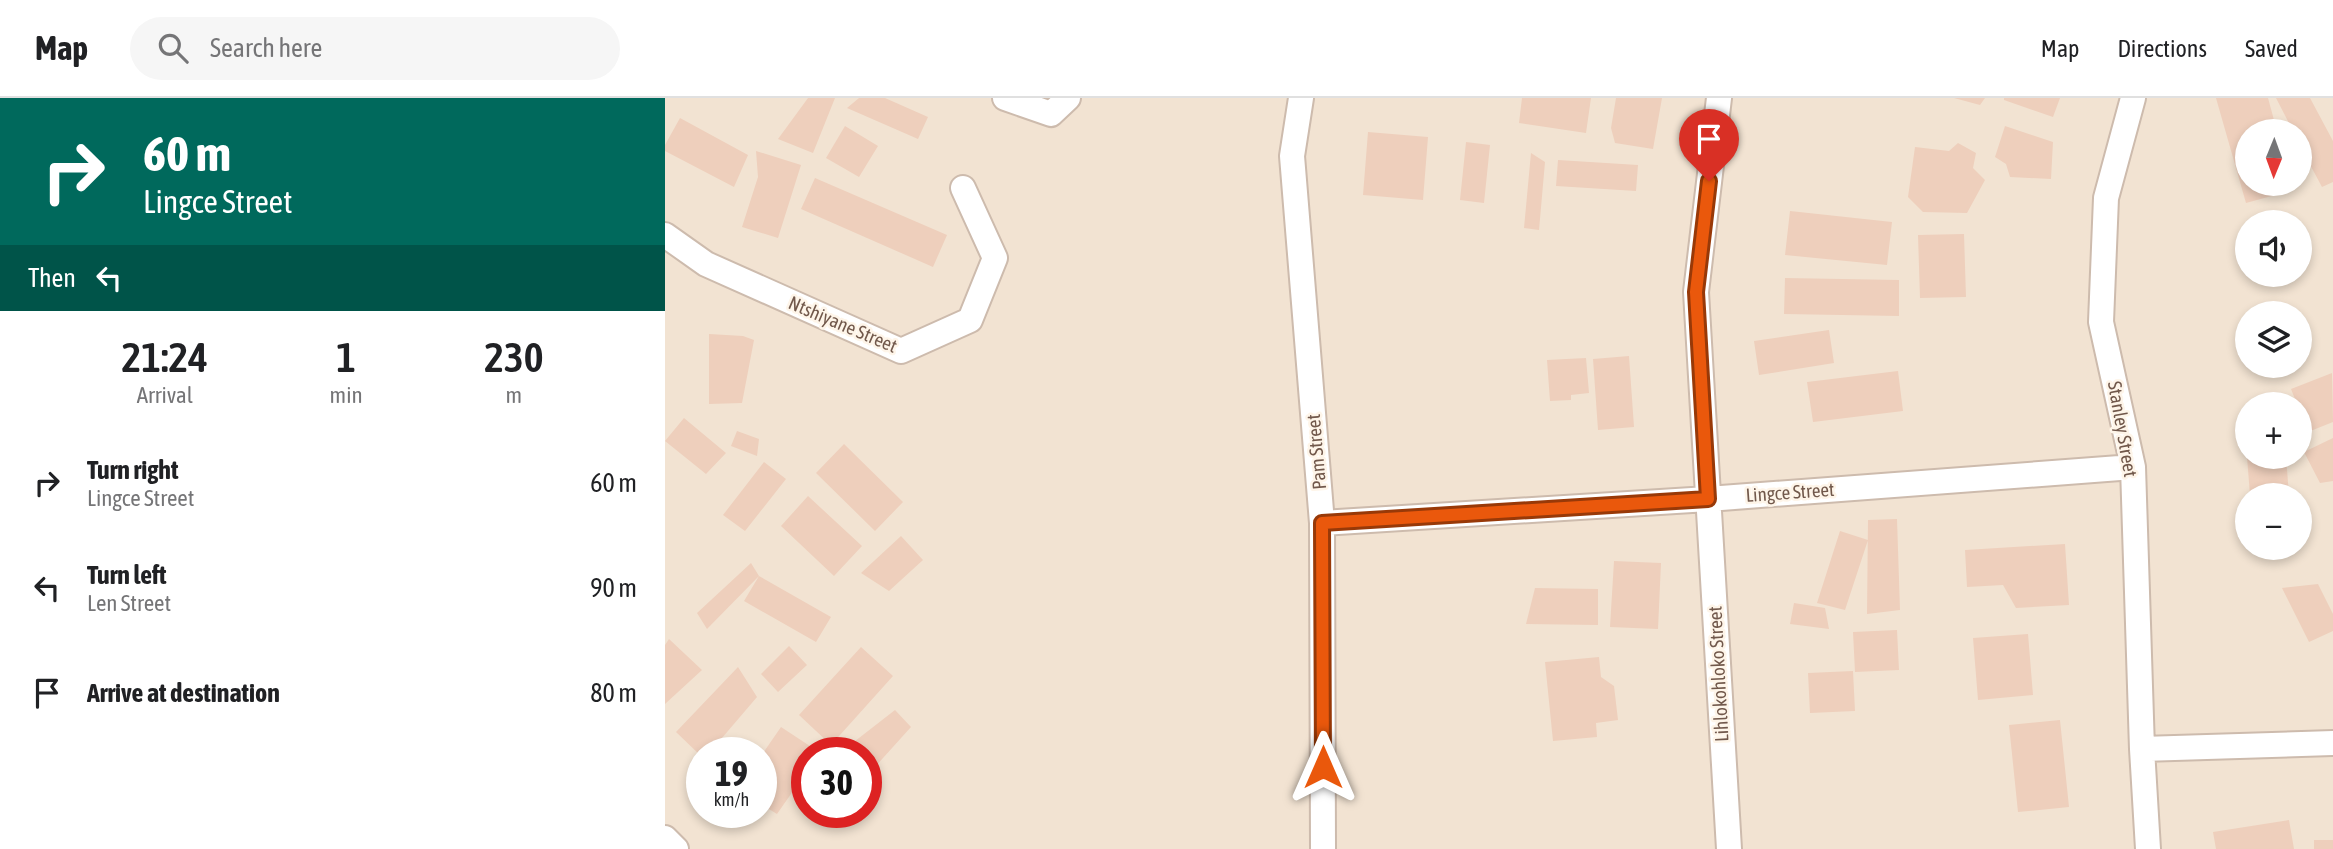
<!DOCTYPE html>
<html lang="en">
<head>
<meta charset="utf-8">
<style>
	:root { --surface:#fff; --page:#f6f6f6; --text:#202124; --muted:#757577; --line:#e0e0e0 }
	body { margin:0; font-family:"Asap Condensed",sans-serif; background:var(--page); color:var(--text); height:100vh; display:flex; flex-direction:column; font-size:26px; white-space:nowrap }
	* { box-sizing:border-box; margin:0 }
	p { font-size:23px; color:var(--muted) }
	.icon { flex:none; width:38px; height:38px; fill:none; stroke:currentColor; stroke-width:2; stroke-linecap:round; stroke-linejoin:round }
	.map { position:relative; flex:1; overflow:hidden }
	.drawer { display:flex; flex-direction:column; background:var(--surface); width:665px }
	.drawer>* { flex:none }
	.top-card { background:#00695c; color:#fff; overflow:hidden }
	.needle { width:46px; rotate:181deg }
	.tools { position:absolute; left:1570px; top:21px; display:grid; gap:14px }
	.tools a { display:grid; place-items:center; width:77px; height:77px; border-radius:50%; background:var(--surface); box-shadow:0 4px 10px #0003; font-size:35px }
	.speed { position:absolute; left:21px; top:639px; display:flex; gap:14px; font-size:35px; font-weight:700; text-align:center }
	.speed>* { display:grid; place-content:center; width:91px; height:91px; border-radius:50%; background:var(--surface); box-shadow:0 4px 10px #0003; line-height:1 }
	.speed small { font-size:18px; font-weight:400 }
	.speed .limit { border:10px solid #d22; background:#fff; color:#111 }
	.pin { position:absolute; display:grid; place-items:center; width:60px; height:60px; color:#fff; margin:-72px -30px; border-radius:50% 50% 50% 0; rotate:-45deg; box-shadow:0 0 7px #0007 }
	.pin .icon { rotate:45deg }
	.me { position:absolute; width:77px; margin:-38px; rotate:0deg; stroke-linejoin:round; filter:drop-shadow(0 0 5px #0008) }
	.turn { display:flex; align-items:center; gap:24px; height:147px; padding:0 28px; font-size:32px }
	.turn .icon { width:91px; height:91px; stroke-width:2.5 }
	.turn b { display:block; font-size:49px; line-height:60px }
	.then { display:flex; align-items:center; height:66px; padding:0 28px; background:#0003; gap:14px; font-size:26px }
	.eta { display:flex; justify-content:space-evenly; align-items:center; height:119px; text-align:center }
	.eta b { font-size:42px; font-weight:600; line-height:49px }
	ul { padding:0; list-style:none }
	li { display:flex; align-items:center; gap:21px; height:105px; padding:0 28px }
	li div { flex:1 }
	li b { display:block; font-size:26px }
	li em { font-style:normal }
	header { display:flex; align-items:center; gap:42px; box-sizing:border-box; height:98px; padding:0 35px; background:var(--surface); border-bottom:2px solid var(--line) }
	header strong { font-size:33px }
	nav { display:flex; gap:38px; margin-inline-start:auto; font-size:24px }
	.search { width:490px; height:63px; background:var(--page); display:flex; align-items:center; gap:18px; box-sizing:border-box; padding:0 24px; border-radius:38px; color:var(--muted); font-size:26px }
	main { display:flex; flex:1; min-height:0 }
	.map>svg:first-child { display:block }
	.residential { fill:#f2e3d2; fill-rule:evenodd }
	.building { fill:#eecfbc }
	.lines { fill:none; stroke-linecap:round; stroke-linejoin:round }
	.street-casing { stroke:#cdbbad; stroke-width:28 }
	.street { stroke:#fff; stroke-width:24 }
	.route-casing { stroke:#983908; stroke-width:18 }
	.route { stroke:#ea580c; stroke-width:12 }
	.labels { text-anchor:middle; dominant-baseline:central; stroke-width:5; stroke-linejoin:round; paint-order:stroke }
	.street-label { font-size:19px; fill:#71584b; stroke:#fef5e9 }
</style>
</head>
<body>
<header>
<strong>Map</strong>
<div class="search"><svg class="icon" aria-label="search" viewBox="0 0 24 24"><circle cx="10" cy="10" r="6"/><path d="M15 15l6 6"/></svg>Search here</div>
<nav><a>Map</a><a>Directions</a><a>Saved</a></nav>
</header>
<main>
<section class="drawer">
<div class="top-card">
<div class="turn"><svg class="icon" aria-label="right" viewBox="0 0 24 24"><path d="M7 20v-9h11M14 6l5 5-5 5"/></svg><div><b>60 m</b>Lingce Street</div></div>
<div class="then">Then<svg class="icon" aria-label="left" viewBox="0 0 24 24"><path d="M17 20v-9H6M10 6l-5 5 5 5"/></svg></div>
</div>
<div class="eta">
<div><b>21:24</b><p>Arrival</p></div>
<div><b>1</b><p>min</p></div>
<div><b>230</b><p>m</p></div>
</div>
<ul>
<li><svg class="icon" aria-label="right" viewBox="0 0 24 24"><path d="M7 20v-9h11M14 6l5 5-5 5"/></svg><div><b>Turn right</b><p>Lingce Street</p></div><em>60 m</em></li>
<li><svg class="icon" aria-label="left" viewBox="0 0 24 24"><path d="M17 20v-9H6M10 6l-5 5 5 5"/></svg><div><b>Turn left</b><p>Len Street</p></div><em>90 m</em></li>
<li><svg class="icon" aria-label="arrive" viewBox="0 0 24 24"><path d="M6 21V4h12l-3 4 3 4H6"/></svg><div><b>Arrive at destination</b></div><em>80 m</em></li>
</ul>
</section>
<div class="map">
<svg width="1668" height="751" viewBox="0 0 1668 751">
	<rect width="100%" height="100%" fill="#fbf1e3"/>
	<path class="residential" d="M0 0H1668V751H0ZM1582 33H1634V86H1582ZM1582 124H1634V177H1582ZM1582 215H1634V268H1582ZM1582 306H1634V359H1582ZM1582 397H1634V450H1582ZM37 654H96V714H37ZM142 654H201V714H142Z"/>
	<path class="building" d="M143 0H170L148 55 113 41Z
		M194 0H220L263 19 253 41 182 10Z
		M857 0H926L921 35 854 25Z
		M951 0H997L988 51 950 45 946 30Z
		M1289 0H1320L1315 7Z
		M1339 0H1395L1388 19 1339 2Z
		M1551 0H1603L1612 33H1582V86H1626L1628 92 1581 105Z
		M1611 0H1645L1668 43V84L1657 89 1634 46V33H1628Z
		M15 20 83 57 69 89 0 53V47Z
		M180 28 213 48 194 79 161 60Z
		M1340 28 1388 44 1386 81 1345 79 1341 66 1330 59Z
		M703 34 763 39 758 102 698 97Z
		M801 44 825 47 819 105 795 102Z
		M1293 45 1311 55 1308 70 1320 82 1302 115 1258 114 1243 99 1250 49 1284 53Z
		M91 53 136 67 113 140 77 129 93 79Z
		M866 55 880 64 874 132 859 130Z
		M893 62 973 67 971 93 891 88Z
		M150 80 282 137 268 169 136 111Z
		M1125 113 1227 124 1222 167 1120 157Z
		M1299 136 1301 199 1255 200 1253 137Z
		M1120 180 1234 182V218L1119 216Z
		M1164 232 1169 265 1094 277 1089 243Z
		M44 236 78 238 89 242 77 305 44 306Z
		M964 258 969 329 933 332 928 261Z
		M921 260 924 295 906 297V302L885 303 882 262Z
		M1233 273 1238 313 1148 324 1142 284Z
		M1667 275 1668 324 1643 334 1634 313V306H1632L1626 291Z
		M19 320 61 355 41 376 0 343Z
		M72 333 94 341 92 358 66 348Z
		M1668 340V383L1655 385 1639 354Z
		M179 346 238 404 210 433 151 375Z
		M1582 359H1621L1624 397H1585Z
		M99 364 121 381 80 433 58 417Z
		M143 398 197 448 169 478 116 428Z
		M1232 421 1235 512 1202 516 1203 422Z
		M1175 433 1203 442 1180 512 1152 505Z
		M236 438 258 462 224 493 196 475Z
		M1400 446 1404 507 1351 510 1338 487 1302 489 1300 452Z
		M949 463 996 465 993 531 945 529Z
		M86 465 94 478 42 531 32 515Z
		M94 478 166 519 151 544 79 503Z
		M1653 486 1668 516V533L1644 544 1617 490Z
		M870 490 933 491V527L861 526Z
		M1129 505 1160 510 1164 531 1125 526Z
		M1232 532 1234 572 1190 574 1188 534Z
		M1363 536 1368 597 1313 602 1308 540Z
		M4 541 37 572 0 606V547Z
		M124 548 142 567 113 594 96 576Z
		M196 549 228 578 166 647 134 617Z
		M934 559 936 579 949 588 953 622 931 625 932 639 888 643 880 564Z
		M73 569 92 599 45 654H37V659L11 634Z
		M1188 573 1190 613 1145 615 1143 575Z
		M230 612 246 629 209 670 201 662V654H193L185 647Z
		M1395 622 1404 709 1353 714 1344 627Z
		M116 629 154 654H142V673L112 716 96 706V658Z
		M1624 722 1629 751H1551L1548 734Z
		M1649 742H1668V751H1649Z"/>
	<g class="lines">
		<g class="street-casing">
			<path id="street" d="M340 0 386 16 403 0
				M636 0 627 58 657 425 658 751
				M1054 0 1031 194 1064 751
				M1468 0 1441 100 1436 224 1468 369 1477 651 1483 751
				M0 137 41 166 236 253 305 222 330 160 298 90
				M657 425 1043 401 1468 369
				M1477 651 1668 645
				M0 740 11 751"/>
		</g>
		<use href="#street" class="street"/>
	</g>
	<g class="lines">
		<g class="route-casing">
			<path id="route" d="M658 669 657 425 1043 401 1031 194 1044 83"/>
		</g>
		<use href="#route" class="route"/>
	</g>
	<g class="labels">
		<g class="street-label">
			<text transform="translate(178 226) rotate(23)">Ntshiyane Street</text>
			<text transform="translate(1458 331) rotate(80)">Stanley Street</text>
			<text transform="translate(651 354) rotate(-95)">Pam Street</text>
			<text transform="translate(1125 394) rotate(-4)">Lingce Street</text>
			<text transform="translate(1053 576) rotate(-93)">Lihlokohloko Street</text>
		</g>
	</g>
</svg>
<div class="tools">
<a><svg class="needle" viewBox="-14 -14 28 28"><path d="M0-13l5 13h-10z" fill="#e53935"/><path d="M0 13l5-13h-10z" fill="#757577"/></svg></a>
<a><svg class="icon" aria-label="sound" viewBox="0 0 24 24"><path d="M4 9h4l5-4v14l-5-4H4zM17 9q2 3 0 6"/></svg></a>
<a><svg class="icon" aria-label="layers" viewBox="0 0 24 24"><path d="M12 4l9 5-9 5-9-5zM3 14l9 5 9-5"/></svg></a>
<a>+</a>
<a>−</a>
</div>
<div class="speed"><div>19<small>km/h</small></div><div class="limit">30</div></div>
<div class="pin" style="left:1044px;top:83px;background:#d93025"><svg class="icon" aria-label="arrive" viewBox="0 0 24 24"><path d="M6 21V4h12l-3 4 3 4H6"/></svg></div>
<svg class="me" style="left:658px;top:669px" viewBox="-20 -20 40 40"><path d="M0-17L14 15 0 8-14 15z" fill="#ea580c" stroke="#fff" stroke-width="4"/></svg>
</div>
</main>
</body>
</html>
